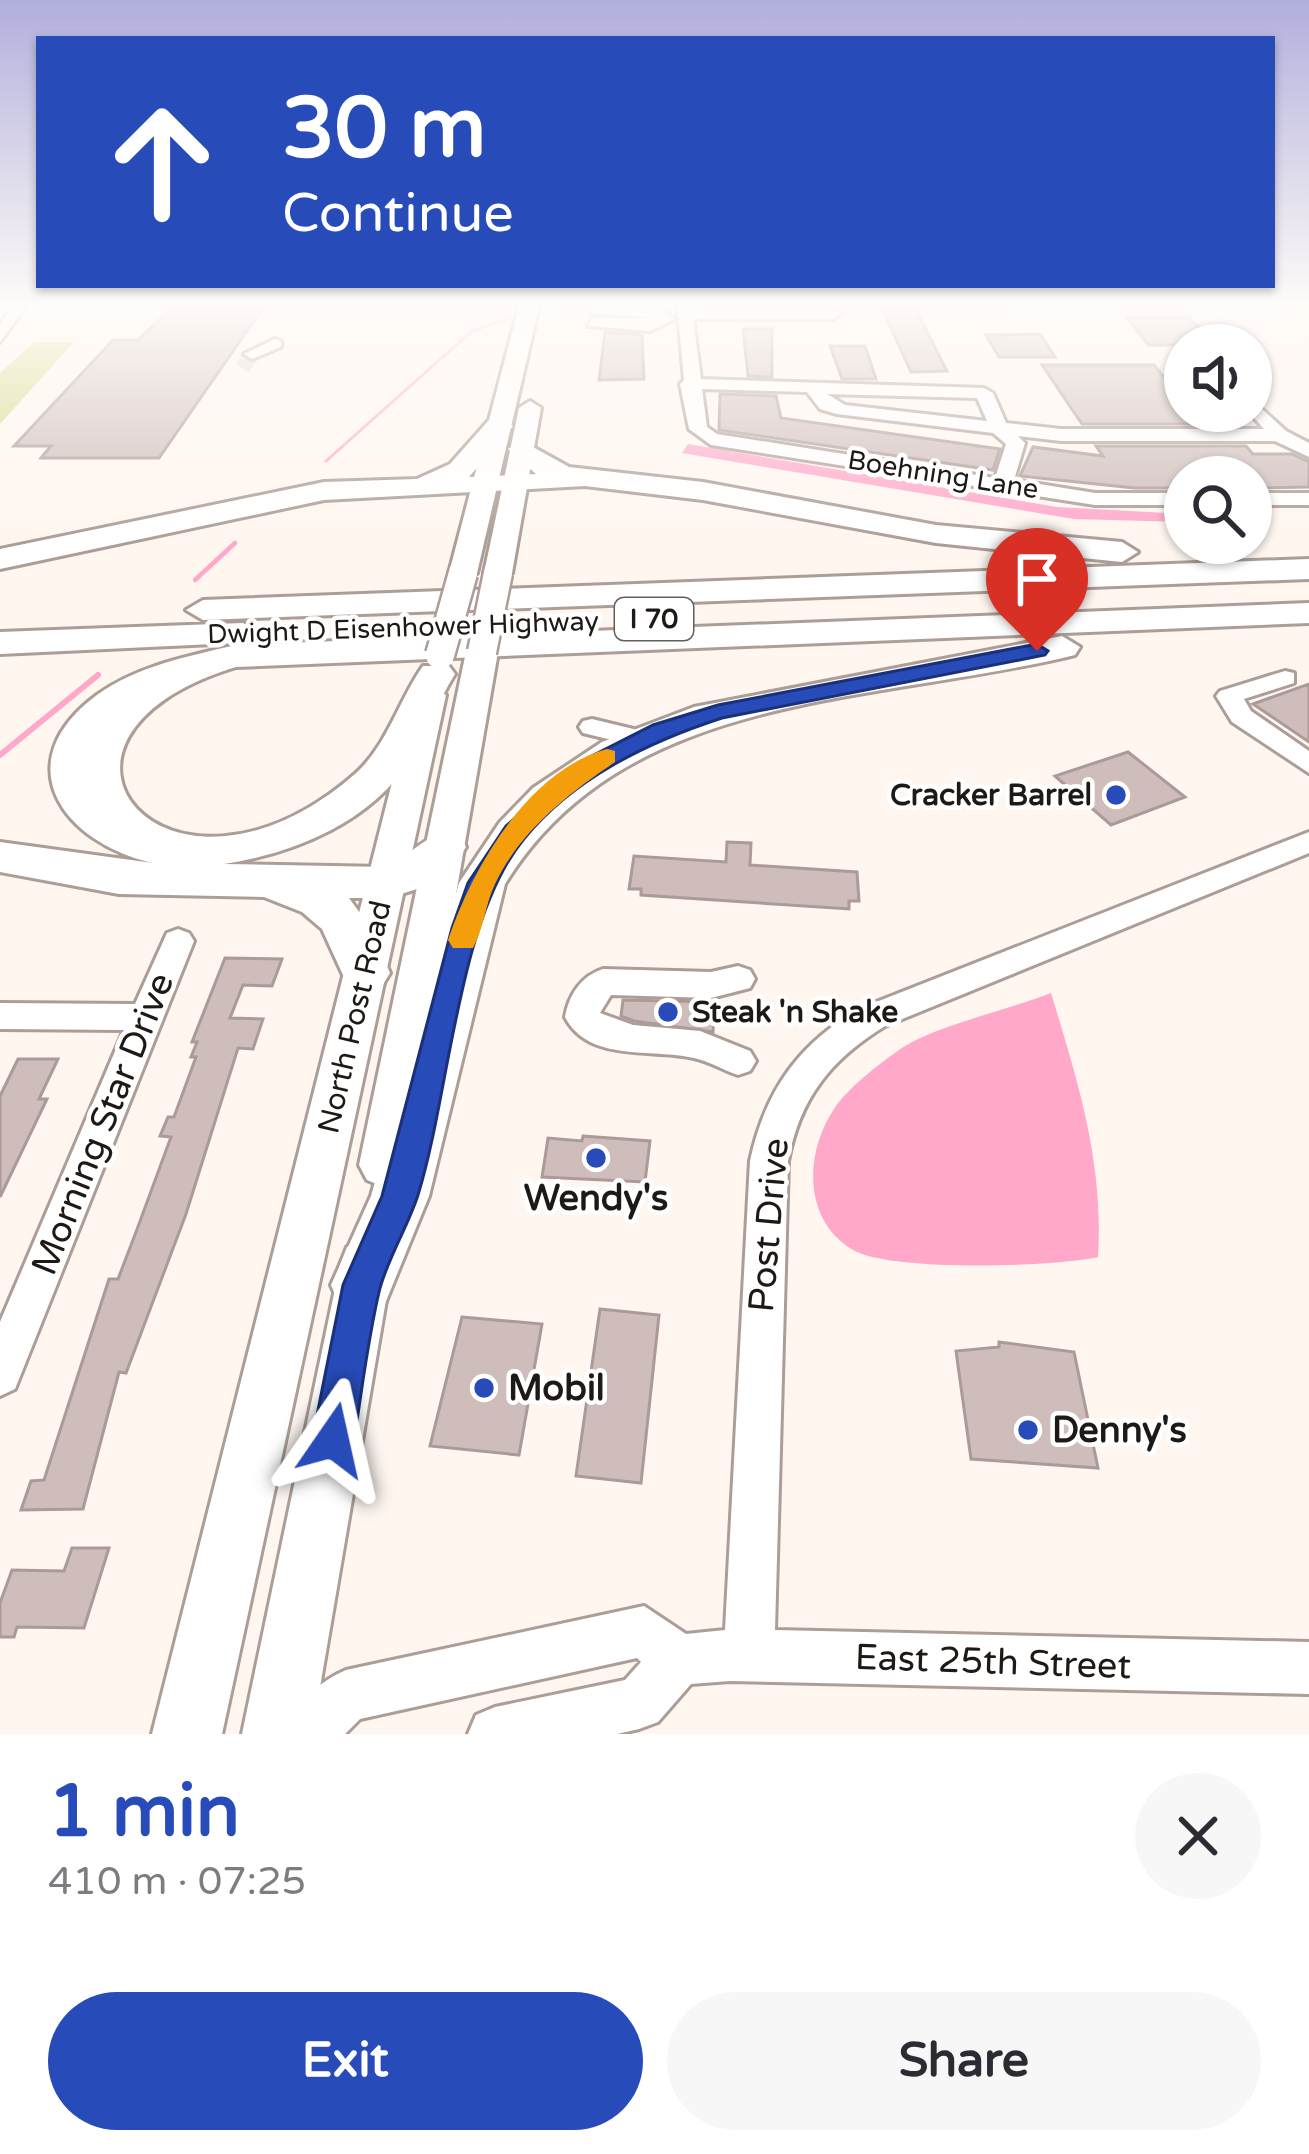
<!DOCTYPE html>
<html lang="en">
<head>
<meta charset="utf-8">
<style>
	:root { --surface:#fff; --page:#f7f7f7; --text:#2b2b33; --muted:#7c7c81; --accent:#284bba }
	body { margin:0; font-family:"Varela Round",sans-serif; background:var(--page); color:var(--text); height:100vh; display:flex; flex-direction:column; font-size:45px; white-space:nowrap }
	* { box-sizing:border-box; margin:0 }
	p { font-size:39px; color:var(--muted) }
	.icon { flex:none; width:66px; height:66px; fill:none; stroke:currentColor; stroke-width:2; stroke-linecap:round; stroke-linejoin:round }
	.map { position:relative; height:1734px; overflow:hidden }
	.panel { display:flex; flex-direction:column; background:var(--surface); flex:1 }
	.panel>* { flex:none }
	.banner { position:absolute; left:36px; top:36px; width:1239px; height:252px; border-radius:0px; box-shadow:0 3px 9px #0004; background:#284bba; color:#fff; overflow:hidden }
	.controls { position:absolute; left:1164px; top:324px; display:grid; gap:24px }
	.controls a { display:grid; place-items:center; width:108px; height:108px; border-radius:50%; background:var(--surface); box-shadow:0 3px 9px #0004; font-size:60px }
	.pin { position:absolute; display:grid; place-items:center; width:102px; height:102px; color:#fff; margin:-123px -51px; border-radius:50% 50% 50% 0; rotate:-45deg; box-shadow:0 0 12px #0007 }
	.pin .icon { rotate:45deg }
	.me { position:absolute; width:132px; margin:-66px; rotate:11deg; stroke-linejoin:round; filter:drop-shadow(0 0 9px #0008) }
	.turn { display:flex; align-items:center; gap:42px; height:252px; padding:0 48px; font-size:54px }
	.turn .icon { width:156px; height:156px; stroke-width:2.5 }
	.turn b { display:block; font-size:84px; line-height:102px }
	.round { display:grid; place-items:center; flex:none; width:126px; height:126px; border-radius:63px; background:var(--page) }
	.head { display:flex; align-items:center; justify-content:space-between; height:204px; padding:0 48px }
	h1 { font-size:72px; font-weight:700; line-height:90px; color:var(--accent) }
	.primary-button { display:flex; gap:24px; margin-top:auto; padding:24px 48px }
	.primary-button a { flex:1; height:138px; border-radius:72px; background:var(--accent); color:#fff; font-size:48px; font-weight:700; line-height:138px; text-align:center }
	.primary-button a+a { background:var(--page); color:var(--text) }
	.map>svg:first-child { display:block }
	.green { fill:#d2da84 }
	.water { fill:#ffa8ca }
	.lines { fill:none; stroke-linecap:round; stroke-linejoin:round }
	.stream-far2 { stroke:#ffa8ca; stroke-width:3 }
	.stream-far1 { stroke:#ffa8ca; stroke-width:4.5 }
	.stream { stroke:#ffa8ca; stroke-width:6 }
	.building { fill:#cebdbb; stroke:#ab9a98; stroke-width:3 }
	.minor-tunnel { stroke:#ddd5cf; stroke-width:16; stroke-dasharray:16 9; stroke-linecap:butt }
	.minor-casing { stroke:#ac9e96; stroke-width:6 }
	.major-casing { stroke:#ac9e96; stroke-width:6 }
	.highway-casing { stroke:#ac9e96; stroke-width:6 }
	.minor { fill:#fff; fill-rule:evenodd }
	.major { fill:#fff; fill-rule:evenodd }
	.highway { fill:#fff; fill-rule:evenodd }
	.major-bridge-casing { stroke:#ac9e96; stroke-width:33; stroke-linecap:butt }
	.major-bridge { stroke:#fff; stroke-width:28 }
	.route { fill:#284bba; stroke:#1a3179; stroke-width:3 }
	.slow { fill:#f59e0b }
	.poi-dot { fill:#284bba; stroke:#fff; stroke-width:4.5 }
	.labels { text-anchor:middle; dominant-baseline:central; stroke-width:9; stroke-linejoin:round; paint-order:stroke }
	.far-street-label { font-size:27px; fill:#1e1915; stroke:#fff }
	.shield { fill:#fff; stroke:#625e5b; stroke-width:3 }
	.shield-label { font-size:27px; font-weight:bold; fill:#1e1915 }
	.poi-label { font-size:30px; font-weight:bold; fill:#1e1915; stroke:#fff; text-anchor:end }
	.street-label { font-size:30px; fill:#1e1915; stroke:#fff }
	.near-street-label { font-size:36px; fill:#1e1915; stroke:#fff }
	.near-poi-label { font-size:36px; font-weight:bold; fill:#1e1915; stroke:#fff; text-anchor:start }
</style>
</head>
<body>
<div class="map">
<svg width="1309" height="1734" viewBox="0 0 1309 1734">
	<rect width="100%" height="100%" fill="#fff6f0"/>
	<path class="green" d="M34 342H74L0 424V373Z"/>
	<path class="water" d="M688 444 1057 507 1185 514V522L1074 519 682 453Z
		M1051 993C1078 1082 1104 1163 1098 1257 1053 1267 891 1272 853 1250 802 1220 804 1151 836 1106 850 1086 885 1059 905 1046 939 1025 1011 1009 1051 993Z"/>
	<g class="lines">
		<path class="stream-far2" d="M571 308 582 305
			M326 461 472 331 509 318"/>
		<path class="stream-far1" d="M195 580 235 543"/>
		<path class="stream" d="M0 755 98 675"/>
	</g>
	<path class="building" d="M178 302H267L159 458H41L51 446H14L113 340H138Z
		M882 308H915L947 371 911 372Z
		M1127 317H1189L1216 345H1148Z
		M743 329H772V377L748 376Z
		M605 332 642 335 644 379 599 380Z
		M1040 334 1055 357H999L986 335Z
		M830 346H865L876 379H842Z
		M1042 365H1154L1171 386H1185V411H1215L1227 424H1082Z
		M720 394 776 396 781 418 1000 449 993 470 719 430Z
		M1096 446H1246L1253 454H1292L1309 462V487L1251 488V477H1185V488H1134L1020 476 1033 447 1103 456Z
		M1309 684V742L1253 704Z
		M1128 752 1185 797 1111 825 1055 776Z
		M727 842 751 843 750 865 857 872 859 901H849V909L641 895V889H629L634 856 726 862Z
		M225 958 282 959 272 986 243 985 230 1018 263 1019 253 1049 238 1048 186 1214 126 1373 119 1372 83 1509 21 1510 31 1481 44 1480 109 1279H118L136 1232 171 1137 160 1136 168 1117H174L196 1057H191L197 1042H192Z
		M623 1000 715 1002 713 1032 634 1021 621 1016Z
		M18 1059H58L39 1099H47L0 1197V1096Z
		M583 1136 650 1141 645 1182 542 1177 548 1138 582 1141Z
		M600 1309 659 1315 641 1483 576 1476Z
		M462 1317 542 1324 519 1455 430 1446Z
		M999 1342 1074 1352 1098 1468 971 1459 956 1351 999 1347Z
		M72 1548H109L84 1628 17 1627 14 1637H0V1603L12 1570 64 1571Z"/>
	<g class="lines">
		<path class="minor-tunnel" d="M242 368 252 354"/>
		<g class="minor-casing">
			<path id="minor" d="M15 302H29L0 342V325Z
				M677 302H691L692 309H833L841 314 833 319H693L701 379 984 388 993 393 1006 423 1061 429H1264L1248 411 1251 399 1286 431 1309 443V457L1275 441H1061L1018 436 1025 443 1014 480 1095 493H1185V505H1095L711 445 689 429 680 384 684 380ZM702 389 807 392 820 409 837 414 993 433 1006 444 995 478 717 434 707 427ZM827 394 977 398 987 421 845 405Z
				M596 305 657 307 675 319 650 331 588 326 593 318H656L591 313Z
				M275 339 281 341V347L252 359 244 354Z
				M1251 493H1309V505H1251Z
				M1285 671 1294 673V683L1244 699 1251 711 1309 751V773L1232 722 1216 696 1220 691Z
				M592 719 650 733 654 739 641 747 583 733 579 727 583 721Z
				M1309 832V853L885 1026C830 1060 800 1098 788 1161L775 1630 1309 1642V1694L730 1681 691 1684 658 1722 639 1729 617 1734H468L476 1715 495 1707 625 1680 641 1662 637 1658 360 1719 345 1734H280C292 1706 318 1682 346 1670L644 1606 686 1634 725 1630 750 1161C765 1091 799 1043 861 1008Z
				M178 929 189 933 194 941 15 1389 0 1396V1322L124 1030 0 1029V1003L135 1004 167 933Z
				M738 966 750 970 755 979 750 988 711 998 611 995 600 1013 633 1025 700 1031 750 1051 756 1061 750 1071 738 1075C723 1070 709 1061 694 1058 652 1048 589 1063 565 1017 569 995 581 976 603 969L711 972Z"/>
		</g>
		<g class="major-casing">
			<path id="major" d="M520 302H540L477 573 463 582 449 573Z
				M530 401 541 408 512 573 498 582 484 573 519 408Z
				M482 643 498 652 409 1165 401 1180 384 1187 367 1180 359 1165 466 652Z
				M430 685 446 695 222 1734H152L414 695Z
				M366 1240 385 1247 392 1265 312 1734H242L340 1265 347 1247Z"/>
		</g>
		<g class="highway-casing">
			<path id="highway" d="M499 418 513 426 469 477 536 474 508 449 522 441 569 467 703 482 936 525 1122 542 1138 552 1122 562 936 543 703 500 585 486 324 500 0 569V549L324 482 417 479 450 464 489 420Z
				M1309 559V579L203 620 186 610 203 600Z
				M1309 603V623L236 667C0 739 168 937 355 774 387 746 399 700 423 666H449L455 674C438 701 428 730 412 757 373 821 296 853 224 864L384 867C414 857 426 827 460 836L466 847C440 891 397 899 349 898L370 927 390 973 382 986 365 992 348 986 322 929 302 912 264 897 119 894 0 872V842L153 863C63 843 5 763 97 695 137 666 189 656 236 645Z
				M243 623 261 634 256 642 0 654V632Z
				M1062 636 1080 647 1075 655C875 704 625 689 505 884L429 1196 384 1306 362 1315 340 1306 331 1285 371 1196 459 883 500 822 533 788 602 742 694 707Z"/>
		</g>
		<use href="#minor" class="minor"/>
		<use href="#major" class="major"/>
		<use href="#highway" class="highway"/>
		<g class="major-bridge-casing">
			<path id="major-bridge" d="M482 652 498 573
				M440 655 463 573"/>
		</g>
		<use href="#major-bridge" class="major-bridge"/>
	</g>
	<linearGradient id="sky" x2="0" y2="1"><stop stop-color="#b1afdc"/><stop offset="0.56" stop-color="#fffbf8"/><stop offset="1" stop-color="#fffbf8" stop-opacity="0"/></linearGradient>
	<rect width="1309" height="544" fill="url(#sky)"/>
	<path class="route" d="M1037 644 1048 651 1045 655 722 718C648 742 573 778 523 840 457 922 450 1092 418 1195 408 1226 389 1256 380 1288 368 1337 362 1390 354 1440L348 1455 333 1461 318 1455 312 1440 343 1285 382 1196 452 928 468 883 506 826 578 763 653 725 718 705Z"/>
	<path class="slow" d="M607 749 615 751V762C568 794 520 831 495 884 485 905 484 928 473 948H453L448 940C472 869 527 771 607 749Z"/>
	<g class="poi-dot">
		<circle cx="1116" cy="795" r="12"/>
		<circle cx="668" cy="1012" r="12"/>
		<circle cx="596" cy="1158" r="12"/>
		<circle cx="484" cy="1388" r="12"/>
		<circle cx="1028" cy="1430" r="12"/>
	</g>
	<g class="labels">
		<g class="far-street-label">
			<text transform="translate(943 475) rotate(9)">Boehning Lane</text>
			<text transform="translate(403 628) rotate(-2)">Dwight D Eisenhower Highway</text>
		</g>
		<rect class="shield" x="615" y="598" width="78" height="42" rx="9"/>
		<g class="shield-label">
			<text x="654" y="619">I 70</text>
		</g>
		<g class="poi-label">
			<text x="1092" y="795">Cracker Barrel</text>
			<text x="692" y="1012" text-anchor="start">Steak 'n Shake</text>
		</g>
		<g class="street-label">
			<text transform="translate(355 1017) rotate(-77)">North Post Road</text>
		</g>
		<g class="near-street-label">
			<text transform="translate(103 1124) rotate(-68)">Morning Star Drive</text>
			<text transform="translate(769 1225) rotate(-85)">Post Drive</text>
			<text transform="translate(993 1662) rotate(2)">East 25th Street</text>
		</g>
		<g class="near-poi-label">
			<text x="596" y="1198" text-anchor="middle">Wendy's</text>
			<text x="508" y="1388">Mobil</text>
			<text x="1052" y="1430">Denny's</text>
		</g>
	</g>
</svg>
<div class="controls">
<a><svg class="icon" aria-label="sound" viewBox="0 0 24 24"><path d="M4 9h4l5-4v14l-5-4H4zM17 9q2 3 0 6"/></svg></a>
<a><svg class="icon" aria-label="search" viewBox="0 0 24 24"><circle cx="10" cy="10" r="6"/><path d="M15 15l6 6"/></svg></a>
</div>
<div class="pin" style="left:1037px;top:651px;background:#d93025"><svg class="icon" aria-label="arrive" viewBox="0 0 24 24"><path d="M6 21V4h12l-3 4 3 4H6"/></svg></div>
<svg class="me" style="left:333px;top:1440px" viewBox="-20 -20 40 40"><path d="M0-17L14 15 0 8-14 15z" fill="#284bba" stroke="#fff" stroke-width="4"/></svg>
<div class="banner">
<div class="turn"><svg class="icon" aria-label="ahead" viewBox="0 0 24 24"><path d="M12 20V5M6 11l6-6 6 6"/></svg><div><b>30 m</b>Continue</div></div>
</div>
</div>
<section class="panel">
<div class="head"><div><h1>1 min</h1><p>410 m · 07:25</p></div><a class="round"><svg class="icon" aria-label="close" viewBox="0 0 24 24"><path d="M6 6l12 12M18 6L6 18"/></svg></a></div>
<div class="primary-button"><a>Exit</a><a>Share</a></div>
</section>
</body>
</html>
